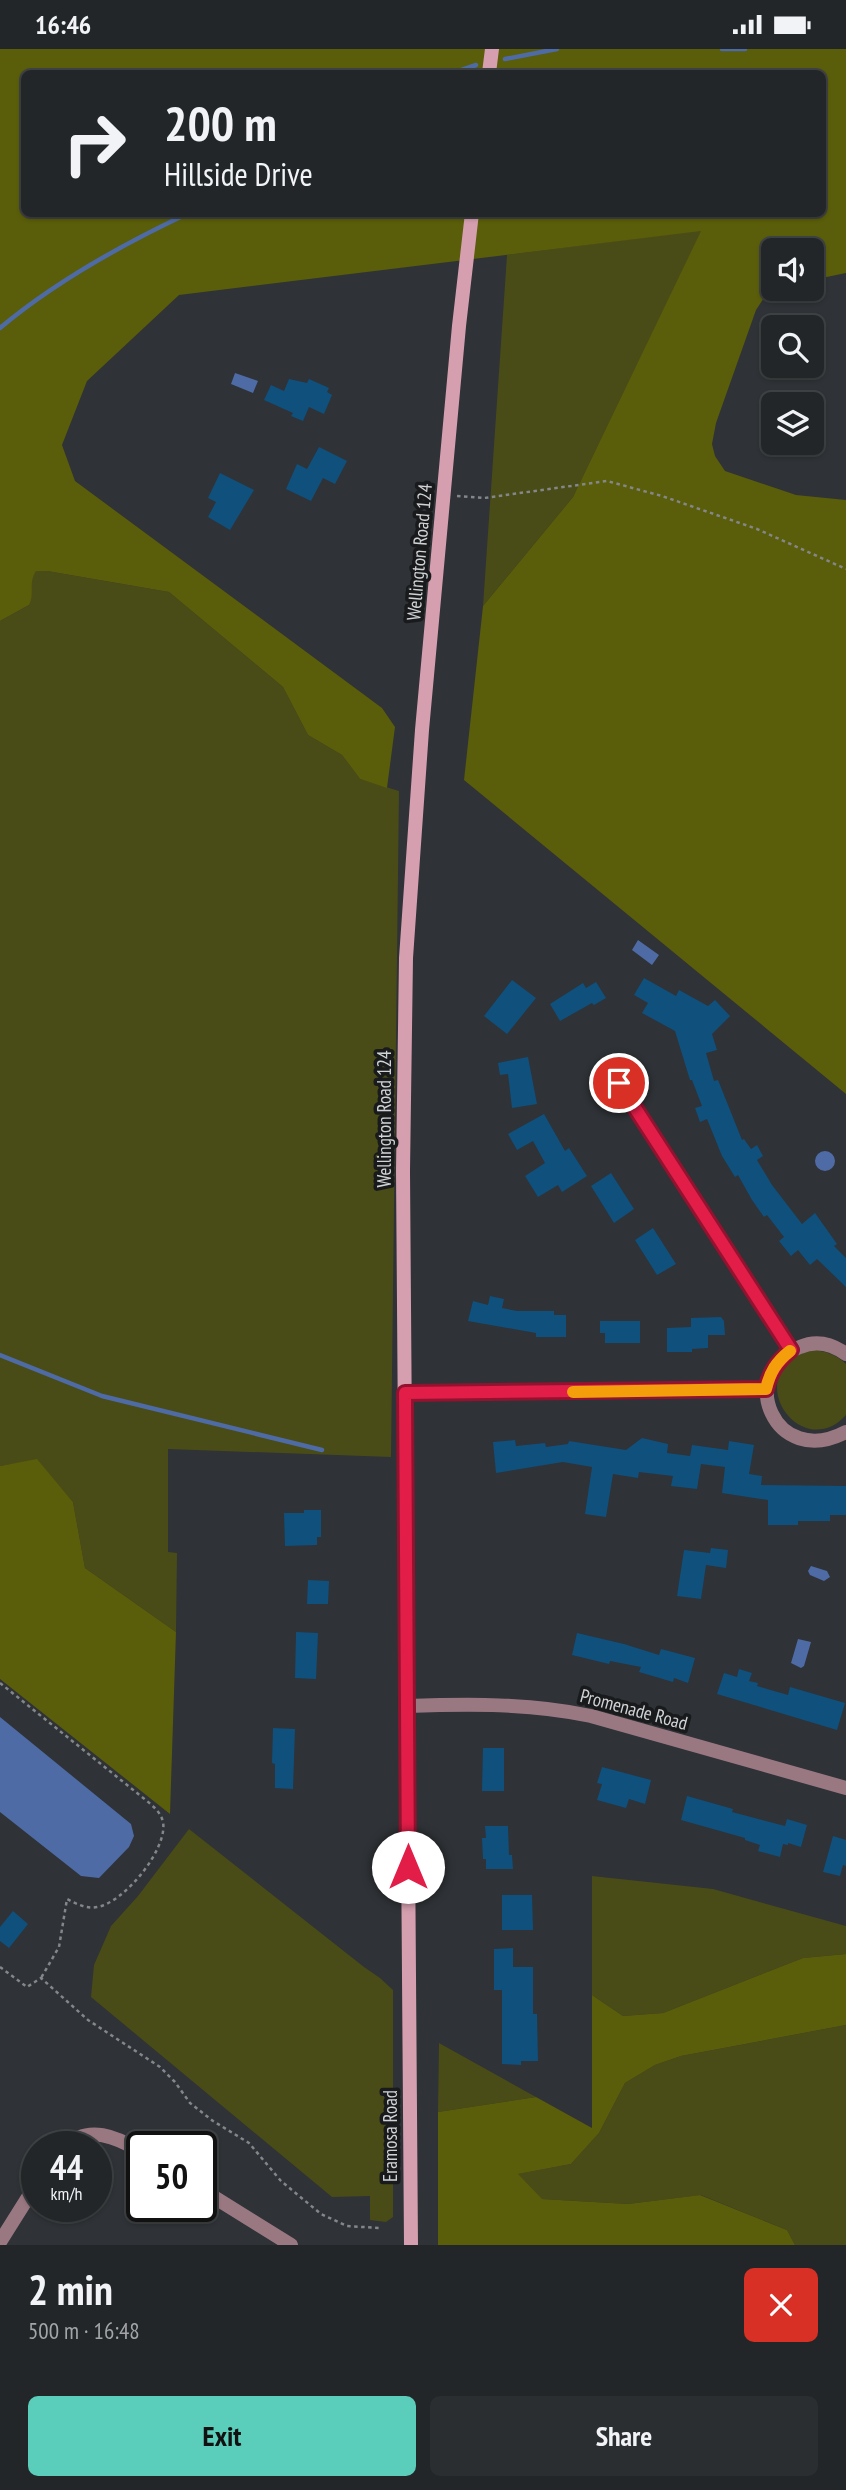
<!DOCTYPE html>
<html lang="en">
<head>
<meta charset="utf-8">
<style>
	:root { --surface:#232628; --page:#2b2e30; --text:#f1f3f6; --muted:#a3a5a8; --line:#404345; --accent:#5bcebb }
	body { margin:0; font-family:"PT Sans Narrow",sans-serif; background:var(--page); color:var(--text); height:100vh; display:flex; flex-direction:column; font-size:26px; white-space:nowrap }
	* { box-sizing:border-box; margin:0 }
	p { font-size:23px; color:var(--muted) }
	.icon { flex:none; width:38px; height:38px; fill:none; stroke:currentColor; stroke-width:2; stroke-linecap:round; stroke-linejoin:round }
	.map { position:relative; height:2196px; overflow:hidden }
	.panel { display:flex; flex-direction:column; background:var(--surface); flex:1 }
	.panel>* { flex:none }
	.banner { position:absolute; left:21px; top:21px; width:805px; height:147px; border-radius:10px; box-shadow:0 2px 5px #0004,0 0 0 2px var(--line); background:#232628; color:var(--text); overflow:hidden }
	.controls { position:absolute; left:761px; top:189px; display:grid; gap:14px }
	.controls a { display:grid; place-items:center; width:63px; height:63px; border-radius:10px; background:var(--surface); box-shadow:0 2px 5px #0004,0 0 0 2px var(--line); font-size:35px }
	.speed { position:absolute; left:21px; top:2082px; display:flex; gap:14px; font-size:35px; font-weight:700; text-align:center }
	.speed>* { display:grid; place-content:center; width:91px; height:91px; border-radius:50%; background:var(--surface); box-shadow:0 2px 5px #0004,0 0 0 2px var(--line); line-height:1 }
	.speed small { font-size:18px; font-weight:400 }
	.speed .limit { border:4px solid #111; border-radius:10px; background:#fff; color:#111 }
	.pin { position:absolute; display:grid; place-items:center; width:60px; height:60px; color:#fff; margin:-30px; border:4px solid #fff; border-radius:50%; box-shadow:0 2px 7px #0007 }
	.me { position:absolute; width:77px; margin:-38px; rotate:0deg; stroke-linejoin:round; filter:drop-shadow(0 0 5px #0008) }
	.turn { display:flex; align-items:center; gap:24px; height:147px; padding:0 28px; font-size:32px }
	.turn .icon { width:91px; height:91px; stroke-width:2.5 }
	.turn b { display:block; font-size:49px; line-height:60px }
	.round { display:grid; place-items:center; flex:none; width:74px; height:74px; border-radius:10px; background:var(--page) }
	.headline { display:flex; align-items:center; justify-content:space-between; height:119px; padding:0 28px }
	h1 { font-size:42px; font-weight:700; line-height:52px }
	.cta { display:flex; gap:14px; margin-top:auto; padding:14px 28px }
	.cta a { flex:1; height:80px; border-radius:10px; background:var(--accent); color:#111; font-size:28px; font-weight:700; line-height:80px; text-align:center }
	.cta a+a { background:var(--page); color:var(--text) }
	.status { display:flex; justify-content:space-between; align-items:center; height:49px; padding:0 35px; background:var(--surface); direction:ltr }
	.status svg { height:19px; fill:currentColor }
	.map>svg:first-child { display:block }
	.green { fill:#494c17 }
	.forest { fill:#5a5d09; fill-rule:evenodd }
	.water { fill:#4e6ba5 }
	.lines { fill:none; stroke-linecap:round; stroke-linejoin:round }
	.stream { stroke:#4e6ba5; stroke-width:4.5 }
	.building { fill:#10507d }
	.path { stroke:#84878a; stroke-width:2.5; stroke-dasharray:3.5 3.5; stroke-linecap:butt }
	.street { stroke:#9a7882; stroke-width:14 }
	.secondary { stroke:#d59faf; stroke-width:14 }
	.route-casing { stroke:#92132f; stroke-width:18 }
	.route { stroke:#e11d48; stroke-width:12 }
	.slow { stroke:#f59e0b; stroke-width:12 }
	.labels { text-anchor:middle; dominant-baseline:central; stroke-width:7; stroke-linejoin:round; paint-order:stroke }
	.street-label { font-size:19px; fill:#d0d3d5; stroke:#181a1c }
</style>
</head>
<body>
<div class="status"><b>16:46</b><svg viewBox="0 0 49 12"><path d="M0 12V9h3v3zM5 12V6h3v6zM10 12V3h3v9zM15 12V0h3v12zM26 1h20v11H26zM47 4h2v5h-2z"/></svg></div>
<div class="map">
<svg width="846" height="2196" viewBox="0 0 846 2196">
	<rect width="100%" height="100%" fill="#2f3236"/>
	<path class="green" d="M702 181 573 448 483 557 507 206Z
		M35 522H47L169 543 283 638 308 686 342 706 360 730 399 742 391 1408 168 1400V1503L177 1504 176 1583 85 1519 73 1453 37 1411 0 1417V572L29 556 30 534Z
		M812 1301C826 1302 835 1305 846 1315V1366C801 1416 736 1323 812 1301Z
		M189 1780 364 1918 380 1929 393 1941V2168L386 2173 370 2171V2147L332 2148 91 1948 94 1916 111 1877 138 1847Z
		M592 1827 713 1840 846 1877V1905L803 1909 663 1964 623 1967 592 1946Z
		M846 1976V2196H795L787 2181 701 2146 628 2155 541 2150 517 2125 571 2115 599 2084 625 2034 655 2016 681 2007Z
		M439 1994 536 2048 438 2063Z"/>
	<path class="forest" d="M0 0H846V224L812 231V201H774L773 239 769 241 756 261 716 374 712 395 715 407 725 422 796 446 846 451V1045L464 731 483 557 573 448 701 182 179 246 87 332 62 396 75 432 382 659 395 678 387 739 360 730 342 706 308 686 283 638 169 543 47 522H36C28 534 35 545 29 556L0 572ZM24 24H822V164H24Z
		M37 1410 73 1453 85 1519 176 1583 170 1765 0 1630V1417Z
		M846 1905V1976L681 2007 655 2016 625 2034 599 2084 571 2115 518 2125 542 2150 628 2155 700 2146 787 2181 795 2196H438V2063L536 2048 592 2079V1946L623 1967 663 1964 803 1909Z"/>
	<path class="water" d="M235 324 258 332 253 344 231 335Z
		M638 891 659 906 652 916 632 901Z
		M815 1112a10 10 0 1 1 20 0a10 10 0 1 1-20 0Z
		M811 1517 827 1522 830 1528 824 1532 810 1526 808 1522Z
		M798 1590 811 1593 804 1617 801 1619 791 1614Z
		M0 1668 131 1775 134 1787 129 1798 99 1829 81 1827 0 1763Z"/>
	<g class="lines">
		<path class="stream" d="M722 0H745
			M505 10 557 0
			M453 24 476 16
			M0 279C56 232 123 195 189 164
			M0 1306 102 1347 322 1401"/>
	</g>
	<path class="building" d="M289 330 307 334 309 330 329 339 327 343 332 346 324 365 309 358 303 372 291 367 293 364 264 351 271 336 284 342Z
		M319 398 347 412 335 435 323 429 311 452 286 440 297 415 307 420Z
		M220 424 254 441 230 481 208 468 216 453 208 449Z
		M644 929 676 947 679 941 708 957 715 951 730 967 712 985 717 1001 706 1004 714 1032 718 1031 742 1091 744 1090 751 1100 757 1096 763 1107 757 1111 772 1136 802 1175 815 1164 837 1195 834 1197 846 1209V1238L817 1210 810 1216 798 1201 791 1207 779 1192 784 1188 767 1166 764 1168 752 1151 738 1126 735 1128 722 1107 707 1070 700 1073 695 1059 702 1057 692 1031H690L675 982 642 964 648 954 634 946Z
		M512 931 536 949 507 985 484 967Z
		M596 933 606 949 594 956 592 954 560 972 550 955 583 934 586 939Z
		M528 1008 537 1055 512 1059 508 1025 500 1026 498 1014Z
		M544 1065 565 1102 569 1099 587 1127 562 1143 558 1136 538 1148 525 1127 545 1114 533 1092 517 1101 508 1085Z
		M611 1124 634 1160 614 1174 591 1137Z
		M653 1179 676 1215 657 1226 635 1191Z
		M490 1247 504 1250 502 1259 517 1262H554V1266H566V1288H536V1284L468 1272 473 1252 488 1256Z
		M721 1268 724 1272 725 1286H708V1299L692 1300V1303H667V1279L691 1278V1269Z
		M600 1272H640V1294H605V1284H600Z
		M642 1389 668 1395 667 1404 690 1407 692 1396 728 1401 729 1392 754 1396 749 1425 762 1427 761 1436 846 1437V1466H830V1472H798V1476H768V1451L722 1444 725 1418 701 1415 697 1440 671 1437 673 1427 639 1423 638 1429 613 1425 606 1468 585 1465 592 1418 563 1413 496 1424 493 1393 515 1391 516 1397 545 1394 546 1398 568 1395 569 1392 626 1401Z
		M304 1461H321V1488H317V1496L285 1497 284 1464H304Z
		M711 1499 728 1501 726 1519 706 1516 701 1550 677 1547 684 1501 710 1504Z
		M308 1531 329 1532 328 1555H307Z
		M296 1583 318 1584 316 1630 295 1629Z
		M577 1584 624 1595 659 1606 661 1600 695 1609 688 1634 674 1629 673 1633 639 1623 641 1618 610 1612 609 1615 572 1606Z
		M739 1620 752 1624 749 1632 758 1634 757 1637 788 1646 790 1638 845 1654 837 1681 717 1645 724 1624 737 1628Z
		M273 1679 295 1680 293 1740 275 1739V1715L272 1714Z
		M483 1699H504V1742H482Z
		M602 1718 651 1731 645 1755 629 1750 626 1759 597 1751 602 1735 597 1734Z
		M687 1747 733 1760 732 1763 785 1777 787 1770 807 1776 801 1798 788 1794V1796L783 1795 780 1808 758 1802 760 1796 745 1791V1789L681 1771Z
		M485 1777H508L509 1806H512L513 1820H486V1810H483L482 1789H486Z
		M833 1787 846 1791V1817L843 1816 840 1827 823 1823Z
		M502 1846H532L533 1881H502Z
		M13 1862 28 1875 9 1899 0 1892V1878Z
		M513 1899V1918H533V1965H537L538 2012H521V2016L502 2015V1941H494V1900Z"/>
	<g class="lines">
		<path class="path" d="M457 447 484 449 607 432 662 447 757 480 846 520
			M0 1634 147 1752C154 1758 161 1764 163 1773 168 1800 124 1854 97 1858 86 1860 77 1855 67 1850L59 1898 41 1929
			M0 1918 27 1938 41 1929 88 1971 160 2018 175 2033 190 2054 213 2072 249 2094 281 2132 321 2165 347 2177 379 2179"/>
		<path class="street" d="M619 1034 791 1301
			M846 1305C832 1295 816 1291 800 1298 735 1323 774 1421 846 1383
			M405 1344 766 1341
			M407 1657C469 1655 530 1654 591 1667L846 1739
			M65 2098C88 2075 117 2088 142 2103
			M201 2140 291 2196
			M0 2193 37 2134"/>
		<path class="secondary" d="M489 24 492 0
			M411 2196 403 1122 406 909 422 681 459 277 472 164"/>
	</g>
	<g class="lines">
		<g class="route-casing">
			<path id="route" d="M408 1818 405 1344 766 1340C770 1323 777 1313 791 1301L619 1034"/>
		</g>
		<use href="#route" class="route"/>
		<path class="slow" d="M573 1343 766 1340C770 1323 776 1313 790 1302"/>
	</g>
	<g class="labels">
		<g class="street-label">
			<text transform="translate(419 503) rotate(-85)">Wellington Road 124</text>
			<text transform="translate(384 1070) rotate(-90)">Wellington Road 124</text>
			<text transform="translate(634 1660) rotate(15)">Promenade Road</text>
			<text transform="translate(390 2087) rotate(-90)">Eramosa Road</text>
		</g>
	</g>
</svg>
<div class="controls">
<a><svg class="icon" aria-label="sound" viewBox="0 0 24 24"><path d="M4 9h4l5-4v14l-5-4H4zM17 9q2 3 0 6"/></svg></a>
<a><svg class="icon" aria-label="search" viewBox="0 0 24 24"><circle cx="10" cy="10" r="6"/><path d="M15 15l6 6"/></svg></a>
<a><svg class="icon" aria-label="layers" viewBox="0 0 24 24"><path d="M12 4l9 5-9 5-9-5zM3 14l9 5 9-5"/></svg></a>
</div>
<div class="speed"><div>44<small>km/h</small></div><div class="limit">50</div></div>
<div class="pin" style="left:619px;top:1034px;background:#d93025"><svg class="icon" aria-label="arrive" viewBox="0 0 24 24"><path d="M6 21V4h12l-3 4 3 4H6"/></svg></div>
<svg class="me" style="left:408px;top:1818px" viewBox="-20 -20 40 40"><circle r="19" fill="#fff"/><path d="M0-13L10 11 0 6-10 11z" fill="#e11d48"/></svg>
<div class="banner">
<div class="turn"><svg class="icon" aria-label="right" viewBox="0 0 24 24"><path d="M7 20v-9h11M14 6l5 5-5 5"/></svg><div><b>200 m</b>Hillside Drive</div></div>
</div>
</div>
<section class="panel">
<div class="headline"><div><h1>2 min</h1><p>500 m · 16:48</p></div><a class="round" style="background:#d93025;color:#fff"><svg class="icon" aria-label="close" viewBox="0 0 24 24"><path d="M6 6l12 12M18 6L6 18"/></svg></a></div>
<div class="cta"><a>Exit</a><a>Share</a></div>
</section>
</body>
</html>
